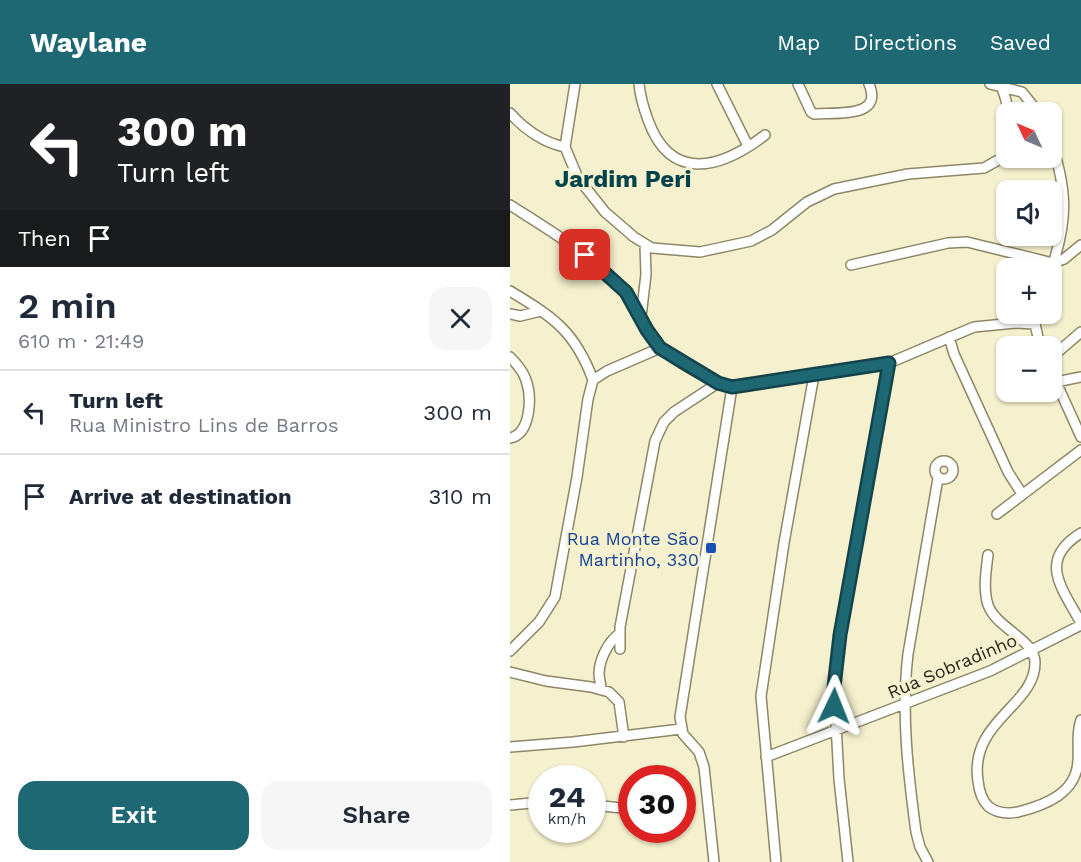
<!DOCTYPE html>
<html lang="en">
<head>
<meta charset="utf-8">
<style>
	:root { --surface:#fff; --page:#f6f6f7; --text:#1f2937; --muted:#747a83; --line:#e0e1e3; --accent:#1e6873 }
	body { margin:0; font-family:"Work Sans",sans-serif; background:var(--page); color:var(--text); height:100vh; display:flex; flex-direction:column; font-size:22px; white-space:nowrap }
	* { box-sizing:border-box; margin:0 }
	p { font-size:20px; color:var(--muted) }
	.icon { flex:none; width:33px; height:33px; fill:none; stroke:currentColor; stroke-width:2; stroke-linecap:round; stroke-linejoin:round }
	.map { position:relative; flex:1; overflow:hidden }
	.side { display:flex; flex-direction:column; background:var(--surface); width:510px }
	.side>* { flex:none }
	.banner { background:#202124; color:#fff; overflow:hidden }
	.needle { width:39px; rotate:314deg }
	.fabs { position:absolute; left:486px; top:18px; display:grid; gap:12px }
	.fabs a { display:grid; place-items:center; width:66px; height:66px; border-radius:12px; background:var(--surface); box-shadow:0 2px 4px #0004; font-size:30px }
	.speed { position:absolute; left:18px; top:681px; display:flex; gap:12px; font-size:30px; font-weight:700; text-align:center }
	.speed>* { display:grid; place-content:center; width:78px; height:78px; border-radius:50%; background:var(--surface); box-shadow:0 2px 4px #0004; line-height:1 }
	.speed small { font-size:15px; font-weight:400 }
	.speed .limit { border:9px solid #d22; background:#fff; color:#111 }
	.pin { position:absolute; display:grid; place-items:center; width:51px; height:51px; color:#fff; margin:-26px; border-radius:12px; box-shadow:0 3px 9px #0006 }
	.me { position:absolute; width:66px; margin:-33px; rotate:2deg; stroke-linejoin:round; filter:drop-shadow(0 0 4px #0008) }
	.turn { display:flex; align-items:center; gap:21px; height:126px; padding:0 18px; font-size:27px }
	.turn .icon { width:78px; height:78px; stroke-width:2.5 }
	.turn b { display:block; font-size:42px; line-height:51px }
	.then { display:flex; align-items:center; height:57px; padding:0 18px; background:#0003; gap:12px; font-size:22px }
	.round { display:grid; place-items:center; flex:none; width:63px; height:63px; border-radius:18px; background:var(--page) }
	.headline { display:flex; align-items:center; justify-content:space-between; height:102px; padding:0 18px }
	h1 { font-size:36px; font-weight:600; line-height:45px }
	.action { display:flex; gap:12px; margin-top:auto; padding:12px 18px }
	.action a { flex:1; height:69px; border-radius:18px; background:var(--accent); color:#fff; font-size:24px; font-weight:600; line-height:69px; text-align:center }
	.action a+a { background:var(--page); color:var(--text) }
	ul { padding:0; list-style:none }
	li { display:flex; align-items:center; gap:18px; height:84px; padding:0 18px; border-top:2px solid var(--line) }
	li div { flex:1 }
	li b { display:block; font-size:22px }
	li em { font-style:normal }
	header { display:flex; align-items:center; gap:36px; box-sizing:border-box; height:84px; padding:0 30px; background:var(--accent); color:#fff }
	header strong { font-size:28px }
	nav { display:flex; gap:33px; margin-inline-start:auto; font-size:21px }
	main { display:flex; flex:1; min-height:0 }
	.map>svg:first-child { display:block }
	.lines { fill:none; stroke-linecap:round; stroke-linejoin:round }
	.minor-casing { stroke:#8d8768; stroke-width:12 }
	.minor { stroke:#fff; stroke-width:9 }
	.route-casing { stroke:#14444b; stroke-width:15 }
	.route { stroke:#1e6873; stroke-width:10 }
	.transit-dot { fill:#1a4fb4; stroke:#f5f0cd; stroke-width:2 }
	.labels { text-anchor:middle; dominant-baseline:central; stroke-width:6; stroke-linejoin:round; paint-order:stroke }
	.transit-label { font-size:18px; fill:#164399; stroke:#f5f0cd; text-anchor:end }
	.street-label { font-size:18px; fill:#282519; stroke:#f5f0cd }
	.district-label { font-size:24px; font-weight:bold; fill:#01434c; stroke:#f5f0cd }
</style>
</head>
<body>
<header>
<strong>Waylane</strong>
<nav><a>Map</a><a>Directions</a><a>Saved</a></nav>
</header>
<main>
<section class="side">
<div class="banner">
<div class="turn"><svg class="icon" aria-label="left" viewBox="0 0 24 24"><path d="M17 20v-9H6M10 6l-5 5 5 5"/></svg><div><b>300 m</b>Turn left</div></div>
<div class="then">Then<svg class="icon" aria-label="arrive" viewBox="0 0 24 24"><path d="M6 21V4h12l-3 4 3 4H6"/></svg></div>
</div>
<div class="headline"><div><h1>2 min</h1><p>610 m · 21:49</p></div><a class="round"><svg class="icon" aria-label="close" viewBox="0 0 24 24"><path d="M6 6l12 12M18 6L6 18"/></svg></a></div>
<ul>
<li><svg class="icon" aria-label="left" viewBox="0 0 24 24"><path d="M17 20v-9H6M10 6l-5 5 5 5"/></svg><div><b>Turn left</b><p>Rua Ministro Lins de Barros</p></div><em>300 m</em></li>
<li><svg class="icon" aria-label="arrive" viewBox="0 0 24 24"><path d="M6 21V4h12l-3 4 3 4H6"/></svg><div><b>Arrive at destination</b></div><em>310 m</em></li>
</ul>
<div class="action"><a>Exit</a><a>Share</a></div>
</section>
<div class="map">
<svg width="571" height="778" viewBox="0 0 571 778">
	<rect width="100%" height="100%" fill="#f5f0cd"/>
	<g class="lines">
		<g class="minor-casing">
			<path id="minor" d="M65 0 55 63 68 94 95 128 124 153 142 164 190 168 241 157 262 146 297 118 324 105 398 90 474 84 490 75 496 66
				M129 0C130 12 134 25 138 36 161 100 212 84 255 51
				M207 0 238 62
				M288 0 301 28 304 30C325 28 374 35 359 0
				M480 0 512 8 528 28
				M492 4 496 16 498 28
				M0 29C14 45 34 59 55 63
				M542 60C557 107 558 135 542 183
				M0 121C36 144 73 166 104 196 121 212 128 234 141 253 156 274 198 296 222 303L379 279 464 243 505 239 525 240
				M341 181 438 159 457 158 543 179 554 175 571 161
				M0 207C43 233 65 247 83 296
				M0 230 10 232 31 227
				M527 230 525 240 530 262
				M131 233 136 190 135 161
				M439 253 444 270 498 388 512 410
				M0 273C7 280 13 287 16 296 22 313 21 350 0 354
				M542 273 571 248
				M542 289 571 353
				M546 298 571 293
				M425 386a9 9 0 1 1 18 0a9 9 0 1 1-18 0Z
				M487 430 571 366
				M571 449C527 476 552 504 571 539
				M478 471C476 487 473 505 478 521 487 545 525 555 525 579 525 622 459 637 468 697 469 706 472 716 478 722 486 729 498 730 508 728 536 721 567 709 568 676 569 663 566 649 571 636
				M110 565V543L145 357 154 338 164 328 208 299
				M0 567 29 538 45 513 67 393 78 315 83 296 97 287 150 264
				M0 588 36 597 81 603 99 608 109 618 114 653
				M91 605C91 599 89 595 89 590 89 576 98 558 109 550
				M0 663 63 658 171 645
				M256 673 480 587 571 541
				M0 721 32 718
				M82 721 122 725
				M204 778 194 683 189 668 173 650 170 633 222 303
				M266 778 251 612 274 459 304 291
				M338 778 329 695 324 603 330 551 379 279
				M418 778 410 763 406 748C398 689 391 629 398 570L428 394"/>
		</g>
		<use href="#minor" class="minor"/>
	</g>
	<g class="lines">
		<g class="route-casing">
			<path id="route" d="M75 171 116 208 137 246 150 264 208 299 222 303 379 279 330 551 324 603V622"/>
		</g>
		<use href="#route" class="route"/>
	</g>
	<rect class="transit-dot" x="195" y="458" width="12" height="12" rx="3"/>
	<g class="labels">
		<g class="transit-label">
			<text x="189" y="454">Rua Monte São<tspan x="189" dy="21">Martinho, 330</tspan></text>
		</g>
		<g class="street-label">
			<text transform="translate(442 582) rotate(-23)">Rua Sobradinho</text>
		</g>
		<g class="district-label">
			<text x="113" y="95">Jardim Peri</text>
		</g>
	</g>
</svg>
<div class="fabs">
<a><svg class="needle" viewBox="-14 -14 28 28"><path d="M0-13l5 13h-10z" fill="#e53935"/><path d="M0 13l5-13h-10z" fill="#747a83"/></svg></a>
<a><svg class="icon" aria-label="sound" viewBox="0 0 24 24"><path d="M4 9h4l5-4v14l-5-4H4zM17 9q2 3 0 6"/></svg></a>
<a>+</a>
<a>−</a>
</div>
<div class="speed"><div>24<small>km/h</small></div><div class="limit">30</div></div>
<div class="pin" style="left:75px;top:171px;background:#d93025"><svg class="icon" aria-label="arrive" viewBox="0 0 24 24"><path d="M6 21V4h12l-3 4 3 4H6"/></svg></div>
<svg class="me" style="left:324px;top:622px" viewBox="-20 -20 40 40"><path d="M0-17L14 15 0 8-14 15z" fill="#1e6873" stroke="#fff" stroke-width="4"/></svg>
</div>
</main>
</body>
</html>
